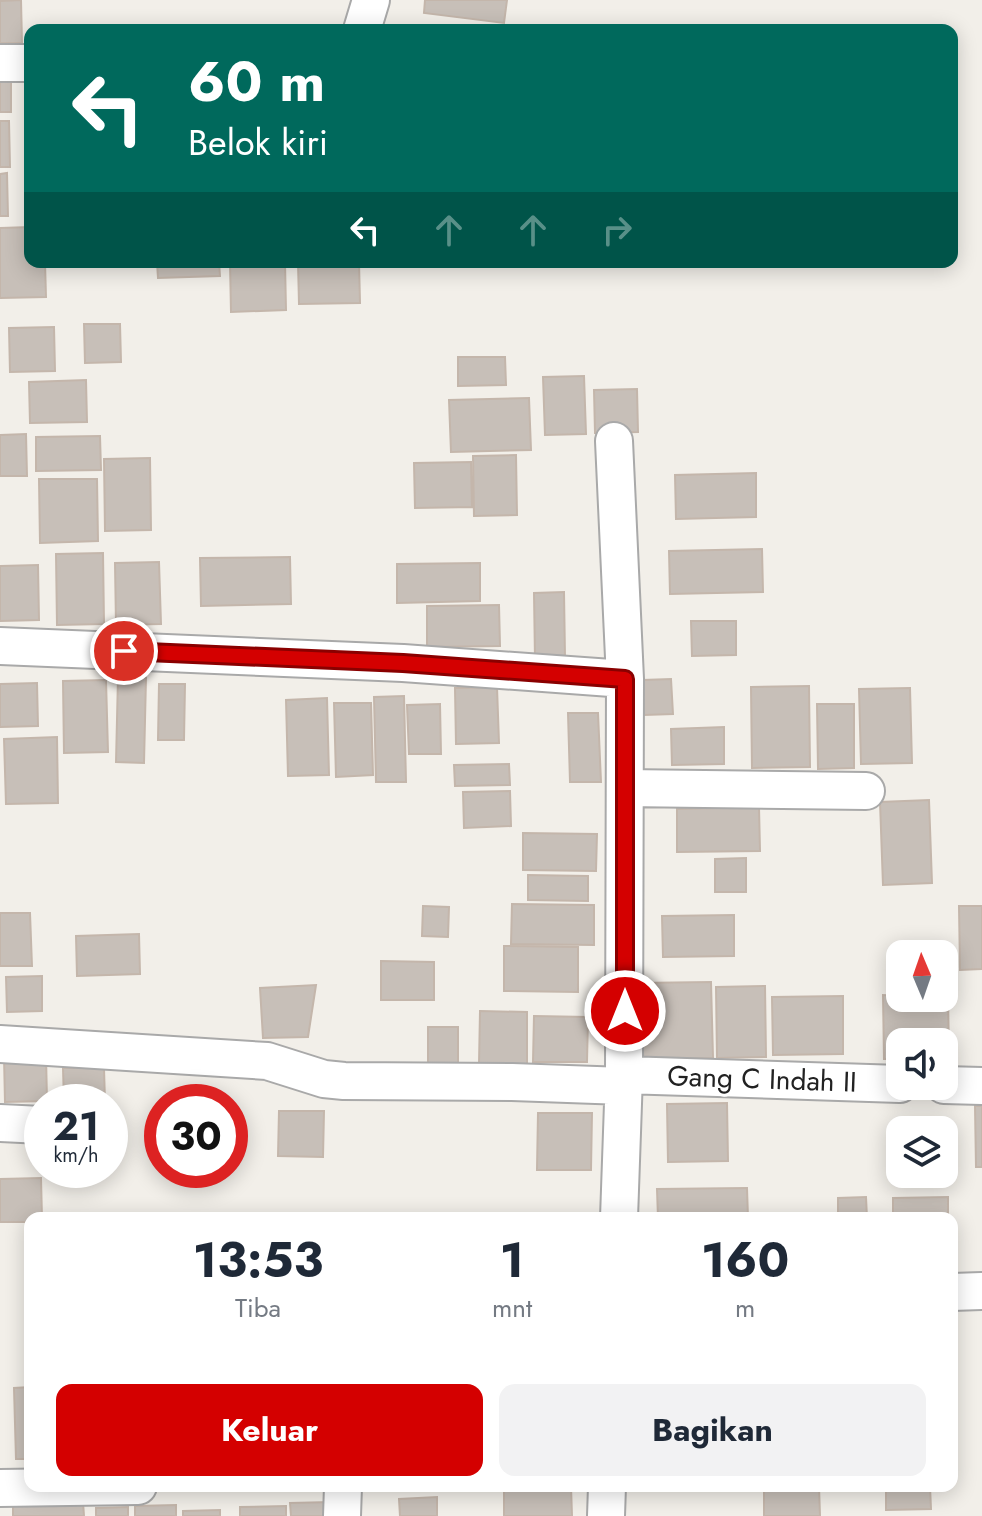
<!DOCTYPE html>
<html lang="id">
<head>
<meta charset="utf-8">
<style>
	:root { --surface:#fff; --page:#f2f2f3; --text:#1f2937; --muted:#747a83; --accent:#d40000 }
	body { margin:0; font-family:Jost,sans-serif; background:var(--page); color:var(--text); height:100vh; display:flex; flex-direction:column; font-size:30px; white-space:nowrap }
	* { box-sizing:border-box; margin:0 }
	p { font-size:26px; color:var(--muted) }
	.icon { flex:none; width:44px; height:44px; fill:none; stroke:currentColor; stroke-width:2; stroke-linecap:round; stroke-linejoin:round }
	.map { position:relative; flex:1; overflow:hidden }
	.sheet { position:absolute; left:24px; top:1212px; width:934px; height:280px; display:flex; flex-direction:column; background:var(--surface); border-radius:16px; box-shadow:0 4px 20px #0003 }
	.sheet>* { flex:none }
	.hud { position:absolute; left:24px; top:24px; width:934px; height:244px; border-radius:16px; box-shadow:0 4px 20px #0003; background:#00695c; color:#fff; overflow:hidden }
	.needle { width:52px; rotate:358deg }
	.fabs { position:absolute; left:886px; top:940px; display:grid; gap:16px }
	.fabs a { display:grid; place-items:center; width:72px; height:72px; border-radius:16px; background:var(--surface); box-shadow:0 4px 20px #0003; font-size:40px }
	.speed { position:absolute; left:24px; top:1084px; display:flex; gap:16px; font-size:40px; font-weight:700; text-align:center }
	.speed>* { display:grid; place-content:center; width:104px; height:104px; border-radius:50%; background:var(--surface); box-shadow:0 4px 20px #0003; line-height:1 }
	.speed small { font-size:20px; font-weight:400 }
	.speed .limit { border:12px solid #d22; background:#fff; color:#111 }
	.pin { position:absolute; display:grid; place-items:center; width:68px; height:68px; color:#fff; margin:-34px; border:4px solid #fff; border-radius:50%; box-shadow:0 2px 8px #0007 }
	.me { position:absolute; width:88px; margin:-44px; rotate:0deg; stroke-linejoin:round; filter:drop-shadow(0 0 6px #0008) }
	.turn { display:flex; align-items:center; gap:28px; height:168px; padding:0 32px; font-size:36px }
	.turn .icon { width:104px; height:104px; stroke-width:2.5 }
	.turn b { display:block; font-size:56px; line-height:68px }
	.lanes { display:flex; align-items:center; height:76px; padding:0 32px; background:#0003; justify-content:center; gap:40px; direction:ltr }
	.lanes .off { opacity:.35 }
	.eta { display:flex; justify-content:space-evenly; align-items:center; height:136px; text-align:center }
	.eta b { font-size:48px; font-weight:700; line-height:56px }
	.cta { display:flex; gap:16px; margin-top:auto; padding:16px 32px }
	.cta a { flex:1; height:92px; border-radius:16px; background:var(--accent); color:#fff; font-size:32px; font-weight:700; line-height:92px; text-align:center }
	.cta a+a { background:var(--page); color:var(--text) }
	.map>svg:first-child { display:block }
	.building { fill:#c7bfb8; stroke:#c4b6ab; stroke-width:2 }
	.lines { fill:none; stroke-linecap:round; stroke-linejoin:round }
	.street-casing { stroke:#a9a9a9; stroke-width:40 }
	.street { stroke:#fff; stroke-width:36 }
	.route-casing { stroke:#8a0000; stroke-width:20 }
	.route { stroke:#d40000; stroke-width:14 }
	.labels { text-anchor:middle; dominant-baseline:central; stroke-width:6; stroke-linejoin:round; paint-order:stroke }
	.street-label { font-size:28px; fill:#222; stroke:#fff }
</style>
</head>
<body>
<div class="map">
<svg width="982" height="1516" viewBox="0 0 982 1516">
	<rect width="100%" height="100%" fill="#f2efe9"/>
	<path class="building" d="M21 0 22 43H0V1Z
		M425 0H507L504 23 424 13Z
		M0 69H11V112H0Z
		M0 121H9L10 167H0Z
		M7 173 8 216H0V174Z
		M30 227V262H45L46 297 0 298V228Z
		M157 262H219L220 276 158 278Z
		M230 262H285L286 310 231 312Z
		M298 262H359L360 303 299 304Z
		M84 324H120L121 362 85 363Z
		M54 327 55 371 10 372 9 328Z
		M458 357H505L506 385 458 386Z
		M584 376 586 434 545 435 543 377Z
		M86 380 87 422 30 423 29 382Z
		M637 389 638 432 595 433 594 390Z
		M529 398 531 450 451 452 449 400Z
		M26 434 27 476H0V435Z
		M100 436 101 470 36 471V437Z
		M516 455 517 515 474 516 473 456Z
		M150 458 151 530 105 531 104 459Z
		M471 462 472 507 415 508 414 463Z
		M756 473V517L676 519 675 475Z
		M39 479H97L98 541 40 543Z
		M762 549 763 592 670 594 669 551Z
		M103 553 104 624 57 625 56 554Z
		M290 557 291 604 201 606 200 558Z
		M159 562 161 624 116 625 115 563Z
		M480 563V601L397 603V564Z
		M38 565 39 620 0 621V566Z
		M564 592 565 658 535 659 534 593Z
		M499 605 500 646 427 647V606Z
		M691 621H736V655L692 656Z
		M118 677 146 678 144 763 116 762Z
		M671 679 673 714 644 715 643 680Z
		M106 680 108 752 64 753 63 681Z
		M37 683 38 726 0 727V684Z
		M159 684H185L184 740H158Z
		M809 686 810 767 752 768 751 687Z
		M497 687 499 743 456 744 455 688Z
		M910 688 912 763 861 764 859 689Z
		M404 696 406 782H376L374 697Z
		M327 698 329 775 288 776 286 700Z
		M334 703H371L373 775 336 777Z
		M440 704 441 754H409L407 705Z
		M817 704H854V768L818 769Z
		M568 713H598L601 782H570Z
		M724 727V764L672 765 671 729Z
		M57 737 58 803 6 804 4 739Z
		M509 764 510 785 455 786 454 765Z
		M510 791 511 826 464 828 463 792Z
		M929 800 932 883 883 885 880 802Z
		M759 807 760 851 677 852V809Z
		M523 833 597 834 596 871 523 870Z
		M746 858V892H715V859Z
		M528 875 588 876V901L528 900Z
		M512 904 594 905V945L511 944Z
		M423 906 449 907 448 937 422 936Z
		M959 906H982V969L960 970Z
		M0 913H30L32 966H0Z
		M734 915V956L663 957 662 916Z
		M139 934 140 974 77 976 76 936Z
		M504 946 578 947V992L504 991Z
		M381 961 434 962V1000H381Z
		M42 976V1011L7 1012 6 977Z
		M711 982 713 1058 638 1059 637 983Z
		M316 985 308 1037 263 1038 260 988Z
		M765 986 766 1057 717 1058 716 987Z
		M944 994H948L949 1058H944V1042H900V1059H884L883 995 944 998Z
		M843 996V1054L773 1055 772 997Z
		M480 1011 527 1012V1065L479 1064Z
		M534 1016 588 1017 587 1062H533Z
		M428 1027H458V1064H428Z
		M46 1055 47 1101 5 1102 4 1056Z
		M63 1068H104L105 1102H64Z
		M727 1103 728 1161 668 1162 667 1104Z
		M975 1106H982V1167H976Z
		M279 1111H324L323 1157 278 1156Z
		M538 1113H592L591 1170H537Z
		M41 1178 42 1218H30V1222H0V1179Z
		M747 1188 748 1218H658L657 1189Z
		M866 1197 867 1218H838V1198Z
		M948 1197V1218H893V1198Z
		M30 1387V1459H16L14 1388Z
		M571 1486 572 1516H504V1487Z
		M764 1486H819L820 1516H764Z
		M886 1486H930L931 1509 886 1510Z
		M437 1497V1516H400L399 1499Z
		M83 1502 84 1516H13V1504Z
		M331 1502 332 1516H291L290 1503Z
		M176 1505V1516H135V1506Z
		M286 1506V1516H240V1507Z
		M128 1507V1516H96V1508Z
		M220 1510V1516H183V1511Z"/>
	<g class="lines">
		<g class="street-casing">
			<path id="street" d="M362 30 371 0
				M0 63H30
				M614 441 625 679
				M0 646 403 663 625 679 624 1075 619 1218
				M625 788 866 791
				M0 1044 267 1061 324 1079 344 1081 512 1082 624 1086
				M624 1075 900 1084
				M944 1085 982 1086
				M0 1123 42 1125
				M952 1292 982 1291
				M0 1488 138 1486
				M342 1516 343 1486
				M606 1516 607 1486"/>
		</g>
		<use href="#street" class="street"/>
	</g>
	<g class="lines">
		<g class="route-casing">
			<path id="route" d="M124 651 403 663 625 679V1011"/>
		</g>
		<use href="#route" class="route"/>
	</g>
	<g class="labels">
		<g class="street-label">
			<text transform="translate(762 1079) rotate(2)">Gang C Indah II</text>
		</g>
	</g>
</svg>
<div class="fabs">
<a><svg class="needle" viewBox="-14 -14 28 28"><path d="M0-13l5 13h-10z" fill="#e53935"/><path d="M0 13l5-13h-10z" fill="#747a83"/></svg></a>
<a><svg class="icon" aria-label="sound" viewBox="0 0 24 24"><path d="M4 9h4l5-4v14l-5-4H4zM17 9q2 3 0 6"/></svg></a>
<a><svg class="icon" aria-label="layers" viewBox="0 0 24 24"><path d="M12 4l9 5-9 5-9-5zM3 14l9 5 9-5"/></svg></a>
</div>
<div class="speed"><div>21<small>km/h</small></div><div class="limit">30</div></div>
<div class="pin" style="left:124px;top:651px;background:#d93025"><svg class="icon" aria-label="arrive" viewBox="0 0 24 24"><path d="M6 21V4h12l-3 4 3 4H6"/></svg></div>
<svg class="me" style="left:625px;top:1011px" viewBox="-20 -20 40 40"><circle r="17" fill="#d40000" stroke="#fff" stroke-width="3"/><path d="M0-11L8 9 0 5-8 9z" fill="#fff"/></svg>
<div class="hud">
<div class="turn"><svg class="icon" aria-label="left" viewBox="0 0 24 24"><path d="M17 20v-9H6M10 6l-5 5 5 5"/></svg><div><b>60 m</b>Belok kiri</div></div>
<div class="lanes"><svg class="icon" aria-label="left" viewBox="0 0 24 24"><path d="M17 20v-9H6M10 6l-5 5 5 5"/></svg><svg class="icon off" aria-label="ahead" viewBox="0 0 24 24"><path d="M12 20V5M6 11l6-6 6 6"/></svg><svg class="icon off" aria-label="ahead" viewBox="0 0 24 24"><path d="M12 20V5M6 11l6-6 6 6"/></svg><svg class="icon off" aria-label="right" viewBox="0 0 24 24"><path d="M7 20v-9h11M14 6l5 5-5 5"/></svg></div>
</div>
<section class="sheet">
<div class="eta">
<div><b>13:53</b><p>Tiba</p></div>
<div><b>1</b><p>mnt</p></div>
<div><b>160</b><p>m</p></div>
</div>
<div class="cta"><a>Keluar</a><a>Bagikan</a></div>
</section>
</div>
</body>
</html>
